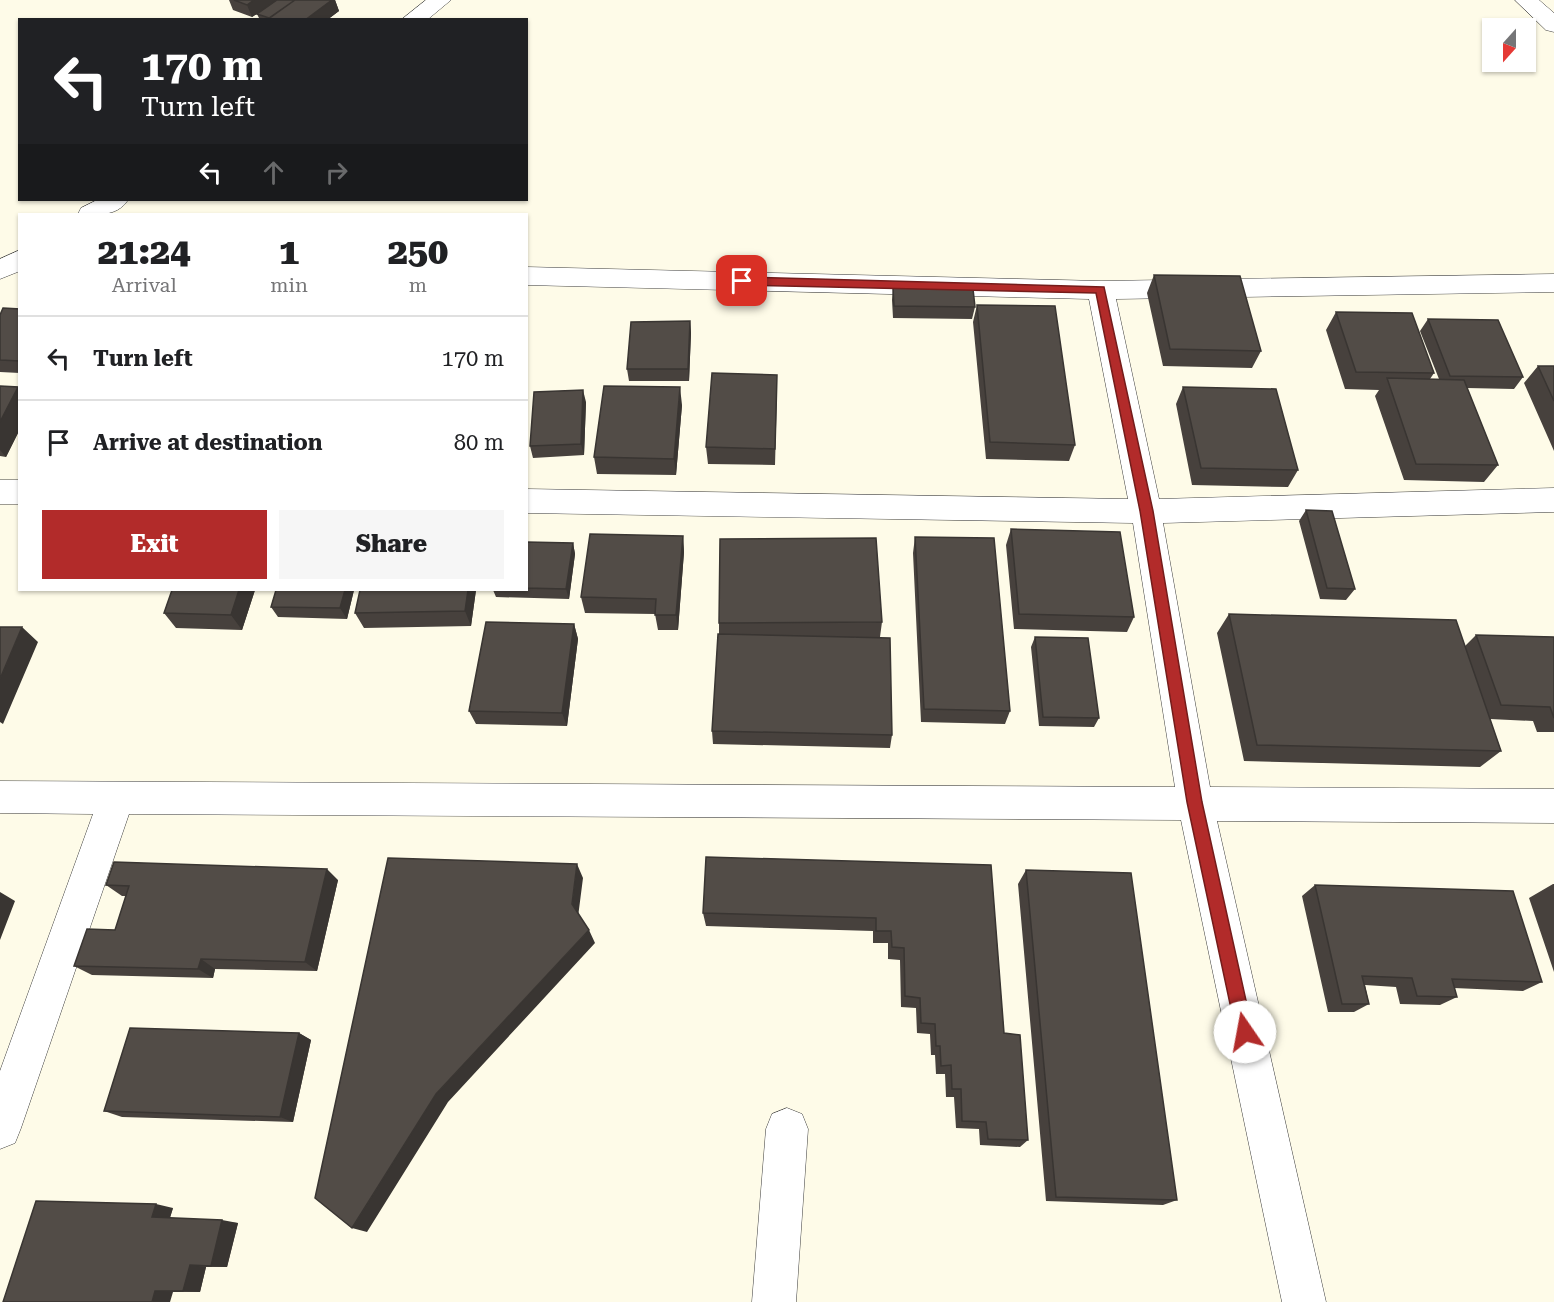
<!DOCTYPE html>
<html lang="en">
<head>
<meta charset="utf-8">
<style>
	:root { --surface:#fff; --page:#f6f6f6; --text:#202124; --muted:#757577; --line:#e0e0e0; --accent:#b22b2a }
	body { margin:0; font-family:"Roboto Serif",serif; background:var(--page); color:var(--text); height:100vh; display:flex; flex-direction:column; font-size:22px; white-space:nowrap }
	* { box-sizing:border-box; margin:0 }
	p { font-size:20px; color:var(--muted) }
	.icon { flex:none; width:33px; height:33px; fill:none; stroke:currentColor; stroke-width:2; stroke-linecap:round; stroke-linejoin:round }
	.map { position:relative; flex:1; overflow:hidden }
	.details { position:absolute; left:18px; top:213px; width:510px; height:378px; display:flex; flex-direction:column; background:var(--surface); border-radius:0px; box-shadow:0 2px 4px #0004 }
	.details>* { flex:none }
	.top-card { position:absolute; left:18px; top:18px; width:510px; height:183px; border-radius:0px; box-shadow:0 2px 4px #0004; background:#202124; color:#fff; overflow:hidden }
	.needle { width:39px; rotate:201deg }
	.buttons { position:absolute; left:1482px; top:18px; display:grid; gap:12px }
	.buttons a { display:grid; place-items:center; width:54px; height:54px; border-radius:0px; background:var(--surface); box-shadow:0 2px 4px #0004; font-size:30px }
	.pin { position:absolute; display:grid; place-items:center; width:51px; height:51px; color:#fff; margin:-26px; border-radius:12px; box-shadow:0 3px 9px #0006 }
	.me { position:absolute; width:66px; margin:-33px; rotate:348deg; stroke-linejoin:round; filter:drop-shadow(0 0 4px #0008) }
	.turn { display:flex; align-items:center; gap:21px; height:126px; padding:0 24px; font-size:27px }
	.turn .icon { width:78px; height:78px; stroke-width:2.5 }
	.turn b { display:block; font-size:42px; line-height:51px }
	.lanes { display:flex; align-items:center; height:57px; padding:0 24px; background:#0003; justify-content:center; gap:30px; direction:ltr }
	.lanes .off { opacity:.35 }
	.eta { display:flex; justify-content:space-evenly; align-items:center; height:102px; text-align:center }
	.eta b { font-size:36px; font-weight:800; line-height:42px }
	.button { display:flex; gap:12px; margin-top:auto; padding:12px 24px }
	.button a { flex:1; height:69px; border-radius:0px; background:var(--accent); color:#fff; font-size:24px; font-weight:800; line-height:69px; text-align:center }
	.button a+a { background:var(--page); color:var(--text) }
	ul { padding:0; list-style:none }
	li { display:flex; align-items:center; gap:18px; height:84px; padding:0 24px; border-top:2px solid var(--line) }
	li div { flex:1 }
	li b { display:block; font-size:22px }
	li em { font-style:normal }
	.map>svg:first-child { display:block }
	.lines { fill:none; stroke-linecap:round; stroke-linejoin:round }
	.street-casing { stroke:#3d3d3d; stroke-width:1 }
	.street { fill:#fff; fill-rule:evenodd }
	.wall { fill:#47413d }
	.shaded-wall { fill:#393532 }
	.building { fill:#524c47; stroke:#393532; stroke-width:1.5 }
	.route { fill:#b22b2a; stroke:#741c1b; stroke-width:1.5 }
</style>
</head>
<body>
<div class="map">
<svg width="1554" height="1302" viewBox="0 0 1554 1302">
	<rect width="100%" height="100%" fill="#fefbe8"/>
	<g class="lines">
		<g class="street-casing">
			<path id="street" d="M426 0H451L427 20H401Z
				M1515 0H1539L1554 13V32L1546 30Z
				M97 200H128C116 218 96 214 78 214L81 208Z
				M20 250V271L0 279V259Z
				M526 267 1101 281 1554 274V292L1116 299 1159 499 1554 488V512L1163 523 1210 787 1554 789V823L1217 821 1326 1302H1282L1181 820 129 814 21 1128 15 1143 0 1149V1071L93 814 0 813V781L1175 787 1133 523 526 513V489L1128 499 1089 299 526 285Z
				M0 480H20V504H0Z
				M787 1108 802 1114 808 1129 796 1302H752L766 1129 772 1114Z"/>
		</g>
		<use href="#street" class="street"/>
	</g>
	<path class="wall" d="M229 0H335L339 11 327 20H260L257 14 252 17 233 10Z
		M1154 275 1261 351 1252 368 1163 366 1147 293Z
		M893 288 975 307 972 319 893 318 892 300Z
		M977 305 1075 445 1069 461 986 459 973 322Z
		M20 309V373L0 372V315Z
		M1336 312 1434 373 1430 379H1439L1420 331 1428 319 1523 377 1514 389 1467 388 1498 465 1484 482 1404 480 1375 396 1379 390 1345 389 1326 330Z
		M690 321 691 333 689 381H629L627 369Z
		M1538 366H1554V451L1524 383Z
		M0 386 18 387 20 389V429L6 457 0 456Z
		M1183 387 1298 470 1288 487 1192 485 1176 404Z
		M777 392 775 465 708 464 706 447Z
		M586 402 584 455 533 458 530 446Z
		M682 405 676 475 597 474 594 457Z
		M1306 510 1355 589 1346 600 1320 599 1299 521Z
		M1011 529 1134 617 1127 632 1014 629 1006 545Z
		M683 536 684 552 678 630H658L655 614 585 613 581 597Z
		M915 537 1010 711 1005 724 921 722 913 553Z
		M526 542 573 543 575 554 569 599 496 597 493 590H526Z
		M172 590H255L242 630 176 628 164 613Z
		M276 590H354L347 619 278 617 271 607Z
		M360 590H476L471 626 364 628 355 613Z
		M1229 614 1465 646 1476 635 1554 637V732H1537L1533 721 1490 719 1501 751 1480 767 1244 761 1217 633Z
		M882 622 880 637H854L892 735 890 748 713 744 712 731 719 634V623Z
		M574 624 578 639 567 726 476 724 469 711Z
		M1035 637 1099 718 1094 727 1039 726 1031 647Z
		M991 865 1004 1033 1028 1140 1020 1147 980 1145 979 1129 956 1128 954 1097H946L945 1074H936L935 1055H931L930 1034 917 1033 916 1008 901 1007 900 960 888 959V943H873V931L706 926 703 913Z
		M1026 870 1177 1200 1163 1205 1046 1201 1018 884Z
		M338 880 317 971 215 969 213 978 92 975 74 966 115 930 126 896H122L106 885Z
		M1553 884H1554V972L1529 898Z
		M1315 885 1542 982 1523 991 1454 988 1457 997 1440 1005 1400 1004 1396 987 1365 985 1369 1004 1354 1012H1328L1302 896Z
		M299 1033 311 1040 293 1122 122 1117 104 1111Z
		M173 1208 170 1218 238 1223 227 1267H206L200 1292H173L3 1302Z"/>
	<path class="shaded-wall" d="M254 0H277L252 17 247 5Z
		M332 0H335L339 11 327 20H305Z
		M690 321 691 333 689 381 688 369Z
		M18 387 20 389V429L6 457 0 450V422Z
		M680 387 682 405 676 475 674 459Z
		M583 390 586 402 584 455 581 444Z
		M683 536 684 552 678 630 676 615Z
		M573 543 575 554 569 599 566 589Z
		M239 590H255L242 630 231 615Z
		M345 590H354L347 619 340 608Z
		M468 590H476L471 626 465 611Z
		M574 624 578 639 567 726 562 713Z
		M22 627 38 642 3 724 0 722V679Z
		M577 864 583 878 578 917 572 904Z
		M327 869 338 880 317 971 305 962Z
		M0 892 15 901 0 940Z
		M589 930 595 943 448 1102 367 1232 352 1228 436 1094Z
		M201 959 215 969 213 978 198 969Z
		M299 1033 311 1040 293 1122 280 1117Z
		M156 1204 173 1208 169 1220 152 1217Z
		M222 1220 238 1223 227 1267 211 1266Z
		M190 1265 206 1267 200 1292 183 1291Z
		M155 1291 173 1292 170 1302H152Z"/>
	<path class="building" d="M234 0H254L247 5Z
		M277 0H295L269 18 257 14Z
		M295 0H332L305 20H267Z
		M1154 275 1240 276 1261 351 1170 349Z
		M893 288 973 289 975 307 894 306Z
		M977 305 1055 306 1075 445 990 442Z
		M3 308 20 309V361L0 360V315Z
		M1336 312 1412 313 1434 373 1356 372Z
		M1428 319 1498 320 1523 377 1450 376Z
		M690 321 688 369H627L631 322Z
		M1538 366H1554V401Z
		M712 373 777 375 775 449 706 447Z
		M1387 378 1464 380 1498 465 1416 464Z
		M0 386 18 387 0 422Z
		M604 386 680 387 674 459 594 457Z
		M1183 387 1276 389 1298 470 1201 468Z
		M583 390 581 444 530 446 534 392Z
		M1306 510 1332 511 1355 589 1327 588Z
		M1011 529 1120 532 1134 617 1019 614Z
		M590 534 683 536 676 615H655L656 599 581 597Z
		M915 537 994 538 1010 711 924 709Z
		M876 538 882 622 719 623 720 539Z
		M526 542 573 543 566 589 526 588Z
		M172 590H239L231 615 164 613Z
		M276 590H345L340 608 271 607Z
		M360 590H468L465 611 355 613Z
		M1229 614 1456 620 1501 751 1257 745Z
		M486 622 574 624 562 713 469 711Z
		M0 627H22L0 679Z
		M718 634 890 638 892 735 712 731Z
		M1476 635 1554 637V718L1550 707 1501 705Z
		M1035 637 1088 638 1099 718 1043 717Z
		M706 857 991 865 1004 1033 1020 1035 1028 1140 988 1139 986 1122 962 1121 961 1089H952L951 1065 941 1066 940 1046H936L935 1024 921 1023 920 998 905 996 904 948 892 947 891 931H876V918L703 913Z
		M388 858 577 864 572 904 589 930 436 1094 352 1228 315 1198Z
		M114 862 327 869 305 962 201 959 198 969 74 966 87 929 115 930 129 886 106 885Z
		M1026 870 1131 873 1177 1200 1056 1197Z
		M1315 885 1513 891 1542 982 1452 979 1457 997 1417 996 1412 978 1362 976 1369 1004H1342Z
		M130 1028 299 1033 280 1117 104 1111Z
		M36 1201 156 1204 152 1217 222 1220 211 1266 190 1265 183 1291H155L152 1302H3Z"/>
	<path class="route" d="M742 277 1104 287 1153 511 1202 802 1253 1032 1250 1038 1245 1040 1239 1038 1236 1032 1187 802 1140 511 1096 293 742 285 736 281Z"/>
</svg>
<div class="buttons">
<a><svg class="needle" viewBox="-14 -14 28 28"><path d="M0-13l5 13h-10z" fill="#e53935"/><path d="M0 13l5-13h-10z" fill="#757577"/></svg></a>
</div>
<div class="pin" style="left:742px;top:281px;background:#d93025"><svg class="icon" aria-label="arrive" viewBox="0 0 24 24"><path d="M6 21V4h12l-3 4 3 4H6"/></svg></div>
<svg class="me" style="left:1245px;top:1032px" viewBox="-20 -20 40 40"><circle r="19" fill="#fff"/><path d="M0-13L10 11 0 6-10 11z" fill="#b22b2a"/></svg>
<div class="top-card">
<div class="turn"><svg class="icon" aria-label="left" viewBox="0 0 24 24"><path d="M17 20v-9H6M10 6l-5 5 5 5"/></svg><div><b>170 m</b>Turn left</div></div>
<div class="lanes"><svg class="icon" aria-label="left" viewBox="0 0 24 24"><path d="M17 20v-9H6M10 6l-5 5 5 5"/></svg><svg class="icon off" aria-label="ahead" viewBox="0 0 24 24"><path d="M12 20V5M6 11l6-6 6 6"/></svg><svg class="icon off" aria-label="right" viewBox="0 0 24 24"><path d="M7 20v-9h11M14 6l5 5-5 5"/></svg></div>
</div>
<section class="details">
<div class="eta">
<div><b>21:24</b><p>Arrival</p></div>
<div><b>1</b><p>min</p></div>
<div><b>250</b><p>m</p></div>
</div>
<ul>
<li><svg class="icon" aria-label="left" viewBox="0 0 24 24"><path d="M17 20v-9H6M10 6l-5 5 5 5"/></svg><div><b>Turn left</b></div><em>170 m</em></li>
<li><svg class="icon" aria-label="arrive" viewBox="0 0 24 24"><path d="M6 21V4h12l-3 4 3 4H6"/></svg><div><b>Arrive at destination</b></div><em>80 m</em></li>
</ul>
<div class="button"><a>Exit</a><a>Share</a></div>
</section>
</div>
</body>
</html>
